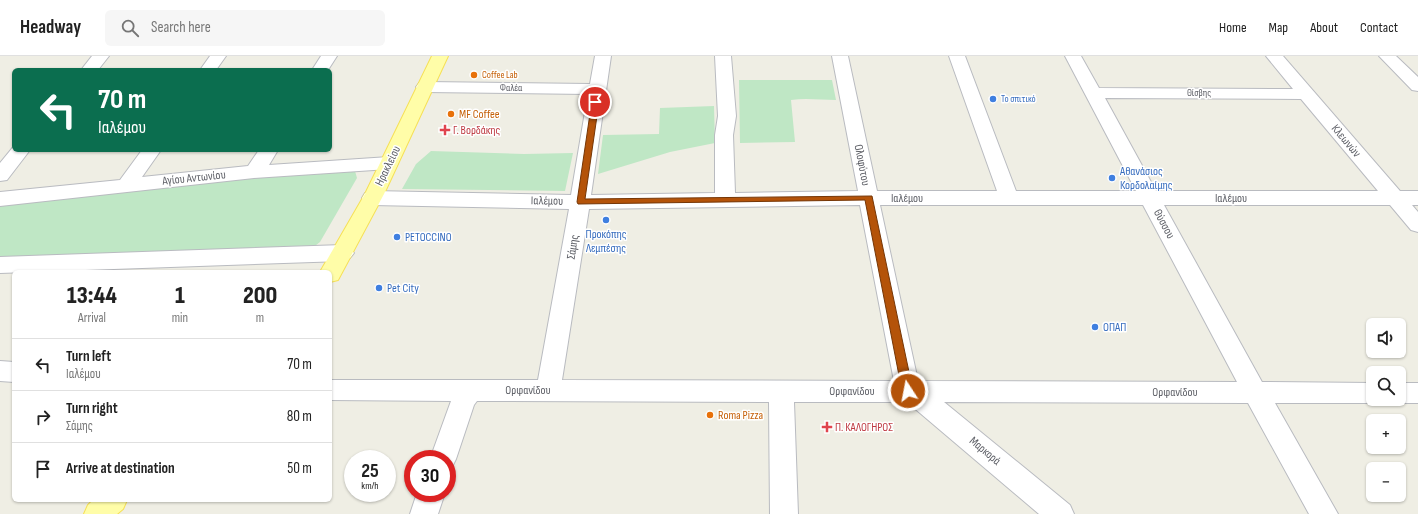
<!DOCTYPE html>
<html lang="en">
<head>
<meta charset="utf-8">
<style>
	:root { --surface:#fff; --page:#f6f6f6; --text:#222; --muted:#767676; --line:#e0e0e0 }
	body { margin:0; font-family:"Sofia Sans Condensed",sans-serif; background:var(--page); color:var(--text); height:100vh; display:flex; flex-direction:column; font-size:15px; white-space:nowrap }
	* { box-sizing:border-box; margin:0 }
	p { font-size:13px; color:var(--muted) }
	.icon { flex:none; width:22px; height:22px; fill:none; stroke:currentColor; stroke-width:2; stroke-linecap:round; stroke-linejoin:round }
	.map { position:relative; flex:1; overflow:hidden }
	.details { position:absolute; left:12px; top:214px; width:320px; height:232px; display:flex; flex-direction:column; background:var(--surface); border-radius:6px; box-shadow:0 1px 3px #0004 }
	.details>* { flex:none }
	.banner { position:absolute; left:12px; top:12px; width:320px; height:84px; border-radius:6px; box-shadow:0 1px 3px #0004; background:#0b6e4f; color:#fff; overflow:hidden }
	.buttons { position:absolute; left:1366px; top:262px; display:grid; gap:8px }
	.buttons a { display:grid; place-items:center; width:40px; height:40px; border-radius:6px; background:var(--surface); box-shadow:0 1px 3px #0004; font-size:20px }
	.speed { position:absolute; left:344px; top:394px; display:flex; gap:8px; font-size:20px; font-weight:700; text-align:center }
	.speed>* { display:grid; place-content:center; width:52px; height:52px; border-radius:50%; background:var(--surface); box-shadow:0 1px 3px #0004; line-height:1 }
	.speed small { font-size:10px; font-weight:400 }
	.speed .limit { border:6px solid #d22; background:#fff; color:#111 }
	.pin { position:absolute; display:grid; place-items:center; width:34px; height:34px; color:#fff; margin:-17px; border:2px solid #fff; border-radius:50%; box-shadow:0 1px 4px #0007 }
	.me { position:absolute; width:44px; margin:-22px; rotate:349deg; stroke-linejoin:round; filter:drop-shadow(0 0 3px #0008) }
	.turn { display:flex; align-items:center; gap:14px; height:84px; padding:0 20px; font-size:18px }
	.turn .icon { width:52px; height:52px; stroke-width:2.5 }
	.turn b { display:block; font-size:28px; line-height:34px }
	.eta { display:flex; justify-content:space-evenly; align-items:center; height:68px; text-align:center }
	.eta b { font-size:24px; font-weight:800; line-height:28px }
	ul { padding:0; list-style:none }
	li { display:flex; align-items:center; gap:12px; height:52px; padding:0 20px; border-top:1px solid var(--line) }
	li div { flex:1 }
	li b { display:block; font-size:15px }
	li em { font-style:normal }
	header { display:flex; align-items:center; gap:24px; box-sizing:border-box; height:56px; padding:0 20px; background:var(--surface); border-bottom:1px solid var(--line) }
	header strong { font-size:19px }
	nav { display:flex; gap:22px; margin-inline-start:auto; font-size:14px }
	.search { width:280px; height:36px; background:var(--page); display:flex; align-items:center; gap:10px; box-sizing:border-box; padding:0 14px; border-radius:6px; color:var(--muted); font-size:15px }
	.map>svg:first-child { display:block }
	.green { fill:#bfe7c5 }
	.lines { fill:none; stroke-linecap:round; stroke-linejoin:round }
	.minor-casing { stroke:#b9bbc0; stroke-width:2 }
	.major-casing { stroke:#f6e056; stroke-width:2 }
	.minor { fill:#fff; fill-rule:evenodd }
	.major { fill:#fffda8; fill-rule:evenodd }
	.route { fill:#b45309; stroke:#753606 }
	.food-dot { fill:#e8710a; stroke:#fff; stroke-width:1.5 }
	.shop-dot { fill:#3f7fe0; stroke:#fff; stroke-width:1.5 }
	.health-dot { fill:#e0444e; stroke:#fff; stroke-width:1.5 }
	.labels { text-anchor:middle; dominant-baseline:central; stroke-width:3; stroke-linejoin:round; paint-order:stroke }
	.far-food-label { font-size:10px; fill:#c56008; stroke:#fff; text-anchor:start }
	.far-street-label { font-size:10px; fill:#5c5e65; stroke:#fff }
	.far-shop-label { font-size:10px; fill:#366cbe; stroke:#fff; text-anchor:start }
	.food-label { font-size:12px; fill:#c56008; stroke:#fff; text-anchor:start }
	.health-label { font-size:12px; fill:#be3a42; stroke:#fff; text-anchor:start }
	.street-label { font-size:12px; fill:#5c5e65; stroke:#fff }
	.shop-label { font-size:12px; fill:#366cbe; stroke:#fff; text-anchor:start }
</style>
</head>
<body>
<header>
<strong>Headway</strong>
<div class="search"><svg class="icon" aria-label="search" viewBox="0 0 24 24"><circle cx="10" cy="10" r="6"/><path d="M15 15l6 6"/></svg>Search here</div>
<nav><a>Home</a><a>Map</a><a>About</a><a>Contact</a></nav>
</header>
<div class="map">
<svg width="1418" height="458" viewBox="0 0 1418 458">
	<rect width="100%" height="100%" fill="#efeee4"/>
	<path class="green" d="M739 24H832L836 44C821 44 806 42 791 44L795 86 740 87Z
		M714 50 715 87 670 96 598 118 603 79 659 78 660 52Z
		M431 95 524 98 573 97 565 135 402 133 416 108Z
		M345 113 355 115 357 122 320 186 302 200 0 214V148Z"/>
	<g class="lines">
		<g class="minor-casing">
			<path id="minor" d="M92 0H109L98 14H81Z
				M210 0H226L216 14H200Z
				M321 0H337L328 14H312Z
				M595 0H611L591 139 715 137V79L718 60 715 0H731L736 60 733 79 735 137 858 135 832 0H848L877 135H997L949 0H965L1016 135H1136L1065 0H1081L1099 32 1293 33 1266 0H1283L1400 135H1418V149H1412L1418 156V176L1411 174 1390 149H1164L1262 326 1373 327V343H1382L1373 347H1275L1338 458H1309L1248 347 944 346 1070 449 1074 458H1039L907 346H794L798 458H770L769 346 477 345 474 349 456 403 452 411 447 413V403H430L451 345 330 344V324H538L569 153 372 149 365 147 362 142 365 137 372 135 571 139 588 38 425 36 419 35 416 31 419 27 425 26 590 28ZM1105 42 1301 43 1378 135H1156ZM860 149 894 325 562 324 589 153ZM880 149H1143L1237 326 918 325Z
				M1379 0H1396L1418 21V35L1412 34Z
				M14 90V94H30L7 124 0 125V107Z
				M142 94H161L142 121 248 110 259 94H278L269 109 389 101 396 103 398 107 396 111 389 113 254 122 0 150V136L120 124Z
				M343 189 350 192 354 197 350 202 343 205 0 217V201Z
				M0 305 14 306V326L0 325Z
				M1399 327H1418V347H1399L1390 344V343H1399Z
				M417 437H445L438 458H410Z"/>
		</g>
		<g class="major-casing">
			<path id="major" d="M432 0H448L384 138 338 224 330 226V216H320L365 138Z
				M93 444H127L123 453 117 458H84L88 449Z"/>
		</g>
		<use href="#minor" class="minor"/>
		<use href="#major" class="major"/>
	</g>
	<path class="route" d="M592 44H595L599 46 585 143 872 140 913 335 911 338 908 340 904 338 902 335 865 144 578 148 577 146Z"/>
	<g class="food-dot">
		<circle cx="474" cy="19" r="4"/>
		<circle cx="451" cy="58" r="4"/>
		<circle cx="710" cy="359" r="4"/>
	</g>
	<g class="shop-dot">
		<circle cx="993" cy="43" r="4"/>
		<circle cx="1112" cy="122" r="4"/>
		<circle cx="606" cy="164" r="4"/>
		<circle cx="397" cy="181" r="4"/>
		<circle cx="379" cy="232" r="4"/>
		<circle cx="1095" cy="271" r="4"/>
	</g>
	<g class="health-dot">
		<path d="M443 68h4v4h4v4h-4v4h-4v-4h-4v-4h4z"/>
		<path d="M825 365h4v4h4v4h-4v4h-4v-4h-4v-4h4z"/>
	</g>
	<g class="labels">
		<g class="far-food-label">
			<text x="482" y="19">Coffee Lab</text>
		</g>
		<g class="far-street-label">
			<text x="511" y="32">Φαλέα</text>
			<text x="1199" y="37">Θίσβης</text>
		</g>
		<g class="far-shop-label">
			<text x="1001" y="43">Το σπιτικό</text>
		</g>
		<g class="food-label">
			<text x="459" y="58">MF Coffee</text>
			<text x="718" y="359">Roma Pizza</text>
		</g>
		<g class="health-label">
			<text x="453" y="74">Γ. Βορδάκης</text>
			<text x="835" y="371">Π. ΚΑΛΟΓΗΡΟΣ</text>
		</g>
		<g class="street-label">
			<text transform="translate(1346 85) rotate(50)">Κλεωνών</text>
			<text transform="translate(862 109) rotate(79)">Ολοφύτου</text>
			<text transform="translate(388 110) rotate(-64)">Ηρακλείου</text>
			<text transform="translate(194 122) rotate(-6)">Αγίου Αντωνίου</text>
			<text x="907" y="142">Ιαλέμου</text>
			<text x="1231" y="142">Ιαλέμου</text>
			<text transform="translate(547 145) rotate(1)">Ιαλέμου</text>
			<text transform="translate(1164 168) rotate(62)">Θύσσου</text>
			<text transform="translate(573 191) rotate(-81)">Σάμης</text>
			<text x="528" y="334">Ορφανίδου</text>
			<text x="852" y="335">Ορφανίδου</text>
			<text x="1175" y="336">Ορφανίδου</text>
			<text transform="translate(985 395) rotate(40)">Μαρκορά</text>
		</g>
		<g class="shop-label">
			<text x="1120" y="115">Αθανάσιος<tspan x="1120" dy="14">Κορδολαίμης</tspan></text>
			<text x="606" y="178" text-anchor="middle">Προκόπης<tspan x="606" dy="14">Λεμπέσης</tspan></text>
			<text x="405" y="181">PETOCCINO</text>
			<text x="387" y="232">Pet City</text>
			<text x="1103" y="271">ΟΠΑΠ</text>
		</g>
	</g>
</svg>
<div class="buttons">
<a><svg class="icon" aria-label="sound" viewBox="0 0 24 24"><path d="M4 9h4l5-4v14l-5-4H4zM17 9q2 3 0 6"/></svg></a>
<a><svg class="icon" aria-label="search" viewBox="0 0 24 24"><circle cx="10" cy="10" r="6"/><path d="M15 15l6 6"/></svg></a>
<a>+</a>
<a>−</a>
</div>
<div class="speed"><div>25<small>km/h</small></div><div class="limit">30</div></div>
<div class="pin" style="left:595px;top:46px;background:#d93025"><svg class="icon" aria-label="arrive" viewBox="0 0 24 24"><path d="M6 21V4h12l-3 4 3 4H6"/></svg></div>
<svg class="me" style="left:908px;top:335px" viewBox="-20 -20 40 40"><circle r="17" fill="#b45309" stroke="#fff" stroke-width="3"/><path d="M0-11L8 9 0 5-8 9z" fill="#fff"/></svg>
<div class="banner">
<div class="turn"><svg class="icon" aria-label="left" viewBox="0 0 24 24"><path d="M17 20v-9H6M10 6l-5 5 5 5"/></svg><div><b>70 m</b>Ιαλέμου</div></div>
</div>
<section class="details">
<div class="eta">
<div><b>13:44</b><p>Arrival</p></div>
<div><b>1</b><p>min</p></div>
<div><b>200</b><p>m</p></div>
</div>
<ul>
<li><svg class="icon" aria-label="left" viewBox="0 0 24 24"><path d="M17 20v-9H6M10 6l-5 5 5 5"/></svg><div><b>Turn left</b><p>Ιαλέμου</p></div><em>70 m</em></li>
<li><svg class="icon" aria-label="right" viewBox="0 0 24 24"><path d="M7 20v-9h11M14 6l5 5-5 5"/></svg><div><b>Turn right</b><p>Σάμης</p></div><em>80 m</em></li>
<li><svg class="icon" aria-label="arrive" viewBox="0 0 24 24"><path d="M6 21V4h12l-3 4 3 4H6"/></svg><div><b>Arrive at destination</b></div><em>50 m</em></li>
</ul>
</section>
</div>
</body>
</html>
